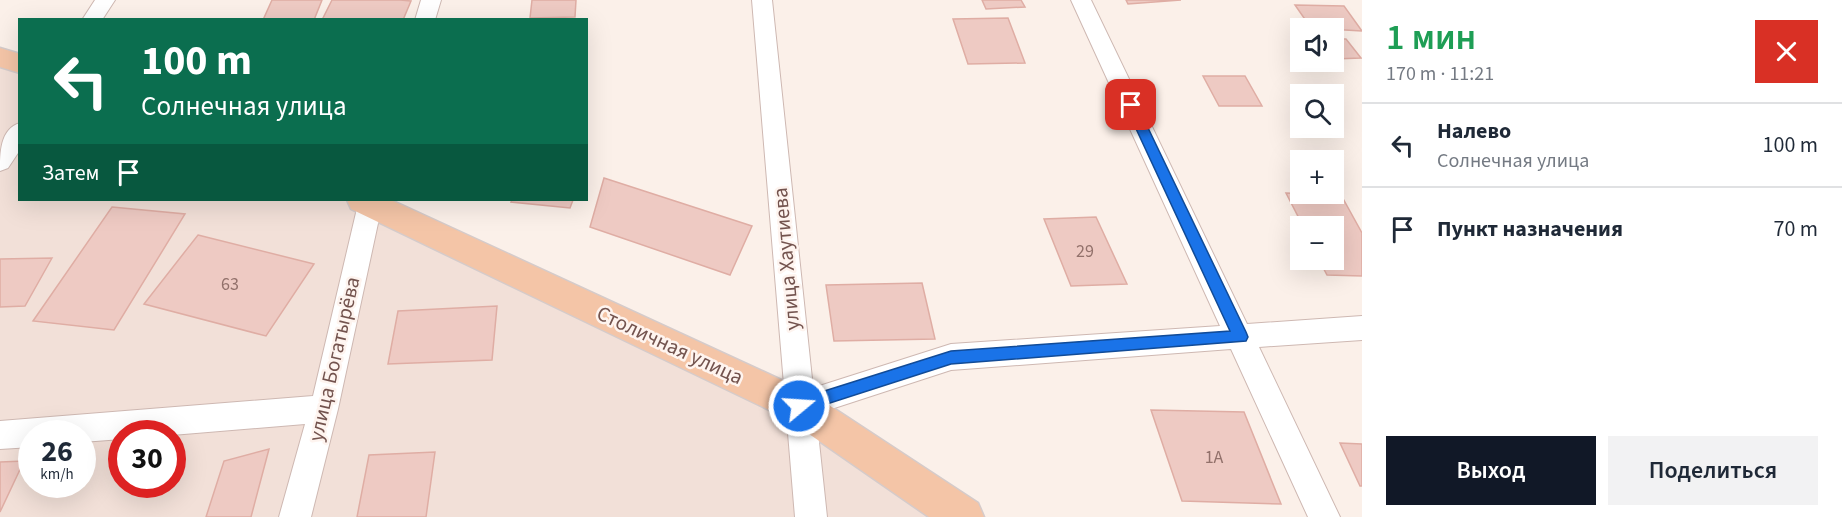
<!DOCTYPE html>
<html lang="ru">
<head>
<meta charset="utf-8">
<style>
	:root { --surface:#fff; --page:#f2f2f3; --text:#1f2937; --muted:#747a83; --line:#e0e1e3; --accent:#111827 }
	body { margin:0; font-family:"Source Sans 3",sans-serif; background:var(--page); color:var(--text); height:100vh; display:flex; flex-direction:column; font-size:22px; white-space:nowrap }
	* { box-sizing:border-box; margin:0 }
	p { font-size:20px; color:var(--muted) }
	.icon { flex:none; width:33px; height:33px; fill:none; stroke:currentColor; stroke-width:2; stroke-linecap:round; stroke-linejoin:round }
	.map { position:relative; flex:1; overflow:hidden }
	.sheet { display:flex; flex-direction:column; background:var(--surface); width:480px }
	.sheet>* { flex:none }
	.banner { position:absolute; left:18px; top:18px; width:570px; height:183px; border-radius:0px; box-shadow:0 6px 24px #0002; background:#0b6e4f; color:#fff; overflow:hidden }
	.buttons { position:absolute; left:1290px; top:18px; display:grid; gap:12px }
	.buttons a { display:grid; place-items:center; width:54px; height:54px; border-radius:0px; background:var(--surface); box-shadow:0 6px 24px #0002; font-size:30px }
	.speed { position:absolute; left:18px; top:420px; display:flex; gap:12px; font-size:30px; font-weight:700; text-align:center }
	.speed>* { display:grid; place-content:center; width:78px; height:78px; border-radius:50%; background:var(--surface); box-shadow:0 6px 24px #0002; line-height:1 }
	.speed small { font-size:15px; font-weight:400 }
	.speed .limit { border:9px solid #d22; background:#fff; color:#111 }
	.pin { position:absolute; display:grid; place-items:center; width:51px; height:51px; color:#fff; margin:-26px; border-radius:12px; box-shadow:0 3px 9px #0006 }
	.me { position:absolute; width:66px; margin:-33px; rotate:72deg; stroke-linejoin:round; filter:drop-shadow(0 0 4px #0008) }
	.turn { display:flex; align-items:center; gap:21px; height:126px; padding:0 24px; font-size:27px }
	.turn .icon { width:78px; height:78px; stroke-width:2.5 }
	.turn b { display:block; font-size:42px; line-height:51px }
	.then { display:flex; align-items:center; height:57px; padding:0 24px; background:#0003; gap:12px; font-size:22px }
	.round { display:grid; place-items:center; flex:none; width:63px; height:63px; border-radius:0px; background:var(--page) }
	.headline { display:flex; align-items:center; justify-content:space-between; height:102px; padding:0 24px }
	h1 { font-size:36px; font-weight:600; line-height:45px; color:#1e9e55 }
	.button { display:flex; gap:12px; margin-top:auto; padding:12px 24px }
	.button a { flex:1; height:69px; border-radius:0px; background:var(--accent); color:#fff; font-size:24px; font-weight:600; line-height:69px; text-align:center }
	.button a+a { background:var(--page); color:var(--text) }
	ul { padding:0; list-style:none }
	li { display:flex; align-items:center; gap:18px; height:84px; padding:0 24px; border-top:2px solid var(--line) }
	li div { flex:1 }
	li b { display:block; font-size:22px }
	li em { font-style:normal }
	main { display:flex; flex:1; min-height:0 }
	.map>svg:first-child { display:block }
	.residential { fill:#f2e0d8; fill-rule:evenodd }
	.building { fill:#eecac3; stroke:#dfada4; stroke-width:1.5 }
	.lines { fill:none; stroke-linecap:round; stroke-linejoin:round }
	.street-casing { stroke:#ceb8b2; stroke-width:2 }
	.primary-casing { stroke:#d5cbca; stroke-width:3 }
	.street { fill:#fff; fill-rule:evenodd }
	.primary { fill:#f4c5a7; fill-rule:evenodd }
	.route { fill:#1a73e8; stroke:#114b97; stroke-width:1.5 }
	.labels { text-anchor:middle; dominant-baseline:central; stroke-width:5; stroke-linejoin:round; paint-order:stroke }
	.number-label { font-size:18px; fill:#92716b }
	.street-label { font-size:21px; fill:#73534e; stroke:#fef4ef }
</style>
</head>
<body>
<main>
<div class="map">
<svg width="1362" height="517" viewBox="0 0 1362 517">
	<rect width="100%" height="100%" fill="#fbf0e9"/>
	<path class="residential" d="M0 57 19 64 20 200H362L799 406 964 517H0ZM32 434H82V484H32ZM122 434H172V484H122Z"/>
	<path class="building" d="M272 0H322L314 20H263Z
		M332 0H400L411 1 403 20H322Z
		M532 0H576L575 17 530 18Z
		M982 0H1021L1025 7 986 9Z
		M1126 0H1181L1128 4Z
		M1295 5 1344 6 1362 31 1311 28Z
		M1008 18 1025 63 968 64 953 19Z
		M1334 39H1346L1361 58 1334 59Z
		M1203 76H1245L1262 106H1219Z
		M604 178 752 226 730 275 590 227Z
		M1286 193 1341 195 1362 233V276L1327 275 1319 260H1334V226H1303Z
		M512 200H573L570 208 511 202Z
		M112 207 185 214 114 330 33 321Z
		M1096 217 1127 284 1071 286 1044 219Z
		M198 235 314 264 266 336 144 304Z
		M52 258 25 306 0 307V259Z
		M922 283 935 339 834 341 826 285Z
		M497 306 492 360 388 364 398 311Z
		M1151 410 1244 412 1281 504 1182 501Z
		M1340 443 1362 444V486H1360Z
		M269 449 251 517H206L224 461Z
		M435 452 426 517H357L369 455Z
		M24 461 0 512V462Z"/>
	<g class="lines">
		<g class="street-casing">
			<path id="street" d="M95 0H115L102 20H82Z
				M421 0H441L435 20H415Z
				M752 0H772L813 388 951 344 1220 326 1071 0H1091L1247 324 1362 316V340L1259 347 1340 517H1308L1231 349 951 370 816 414 827 517H795Z
				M20 123V150L8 168 0 171C0 153 0 129 20 123Z
				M359 200H383L338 409 311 517H279L305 424 172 435 122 434V439L82 442V434H32V447L0 449V421L313 396Z"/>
		</g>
		<g class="primary-casing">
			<path id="primary" d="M0 48 20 54V73L0 67Z
				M347 200H391L812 394 978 503 984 517H929L786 418 351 209Z"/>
		</g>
		<use href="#street" class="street"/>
		<use href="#primary" class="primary"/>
	</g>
	<path class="route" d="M1131 101 1137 105 1246 332 1248 337 1246 341 951 364 799 413 794 411 791 406 794 401 799 399 951 351 1230 331 1125 105Z"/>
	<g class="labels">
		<g class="number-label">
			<text x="1085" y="251">29</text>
			<text x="230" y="284">63</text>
			<text x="1214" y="457">1А</text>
		</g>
		<g class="street-label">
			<text transform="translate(786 259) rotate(-95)">улица Хаутиева</text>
			<text transform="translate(670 345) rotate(25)">Столичная улица</text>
			<text transform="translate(334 359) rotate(-77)">улица Богатырёва</text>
		</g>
	</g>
</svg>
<div class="buttons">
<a><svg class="icon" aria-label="sound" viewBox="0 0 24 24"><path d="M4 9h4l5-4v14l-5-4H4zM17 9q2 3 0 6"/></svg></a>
<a><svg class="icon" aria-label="search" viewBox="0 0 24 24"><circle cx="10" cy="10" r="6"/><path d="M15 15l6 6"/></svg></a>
<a>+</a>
<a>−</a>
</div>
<div class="speed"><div>26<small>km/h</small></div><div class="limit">30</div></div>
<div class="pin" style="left:1131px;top:105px;background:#d93025"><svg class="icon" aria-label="arrive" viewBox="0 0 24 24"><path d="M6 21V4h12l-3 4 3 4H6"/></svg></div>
<svg class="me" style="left:799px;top:406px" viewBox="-20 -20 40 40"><circle r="17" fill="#1a73e8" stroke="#fff" stroke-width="3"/><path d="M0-11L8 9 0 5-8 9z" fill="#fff"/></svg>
<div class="banner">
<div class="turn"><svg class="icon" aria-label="left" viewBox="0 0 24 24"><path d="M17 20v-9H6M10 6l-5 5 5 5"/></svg><div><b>100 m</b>Солнечная улица</div></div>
<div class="then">Затем<svg class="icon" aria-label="arrive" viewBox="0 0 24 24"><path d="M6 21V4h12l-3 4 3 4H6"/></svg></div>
</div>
</div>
<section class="sheet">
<div class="headline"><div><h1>1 мин</h1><p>170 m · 11:21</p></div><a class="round" style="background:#d93025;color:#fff"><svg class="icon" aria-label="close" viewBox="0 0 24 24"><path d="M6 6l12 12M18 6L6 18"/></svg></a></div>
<ul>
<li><svg class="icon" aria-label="left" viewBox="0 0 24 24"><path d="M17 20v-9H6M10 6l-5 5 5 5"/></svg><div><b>Налево</b><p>Солнечная улица</p></div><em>100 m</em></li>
<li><svg class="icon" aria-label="arrive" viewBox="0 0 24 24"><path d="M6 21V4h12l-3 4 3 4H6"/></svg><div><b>Пункт назначения</b></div><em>70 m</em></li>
</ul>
<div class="button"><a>Выход</a><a>Поделиться</a></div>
</section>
</main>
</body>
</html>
